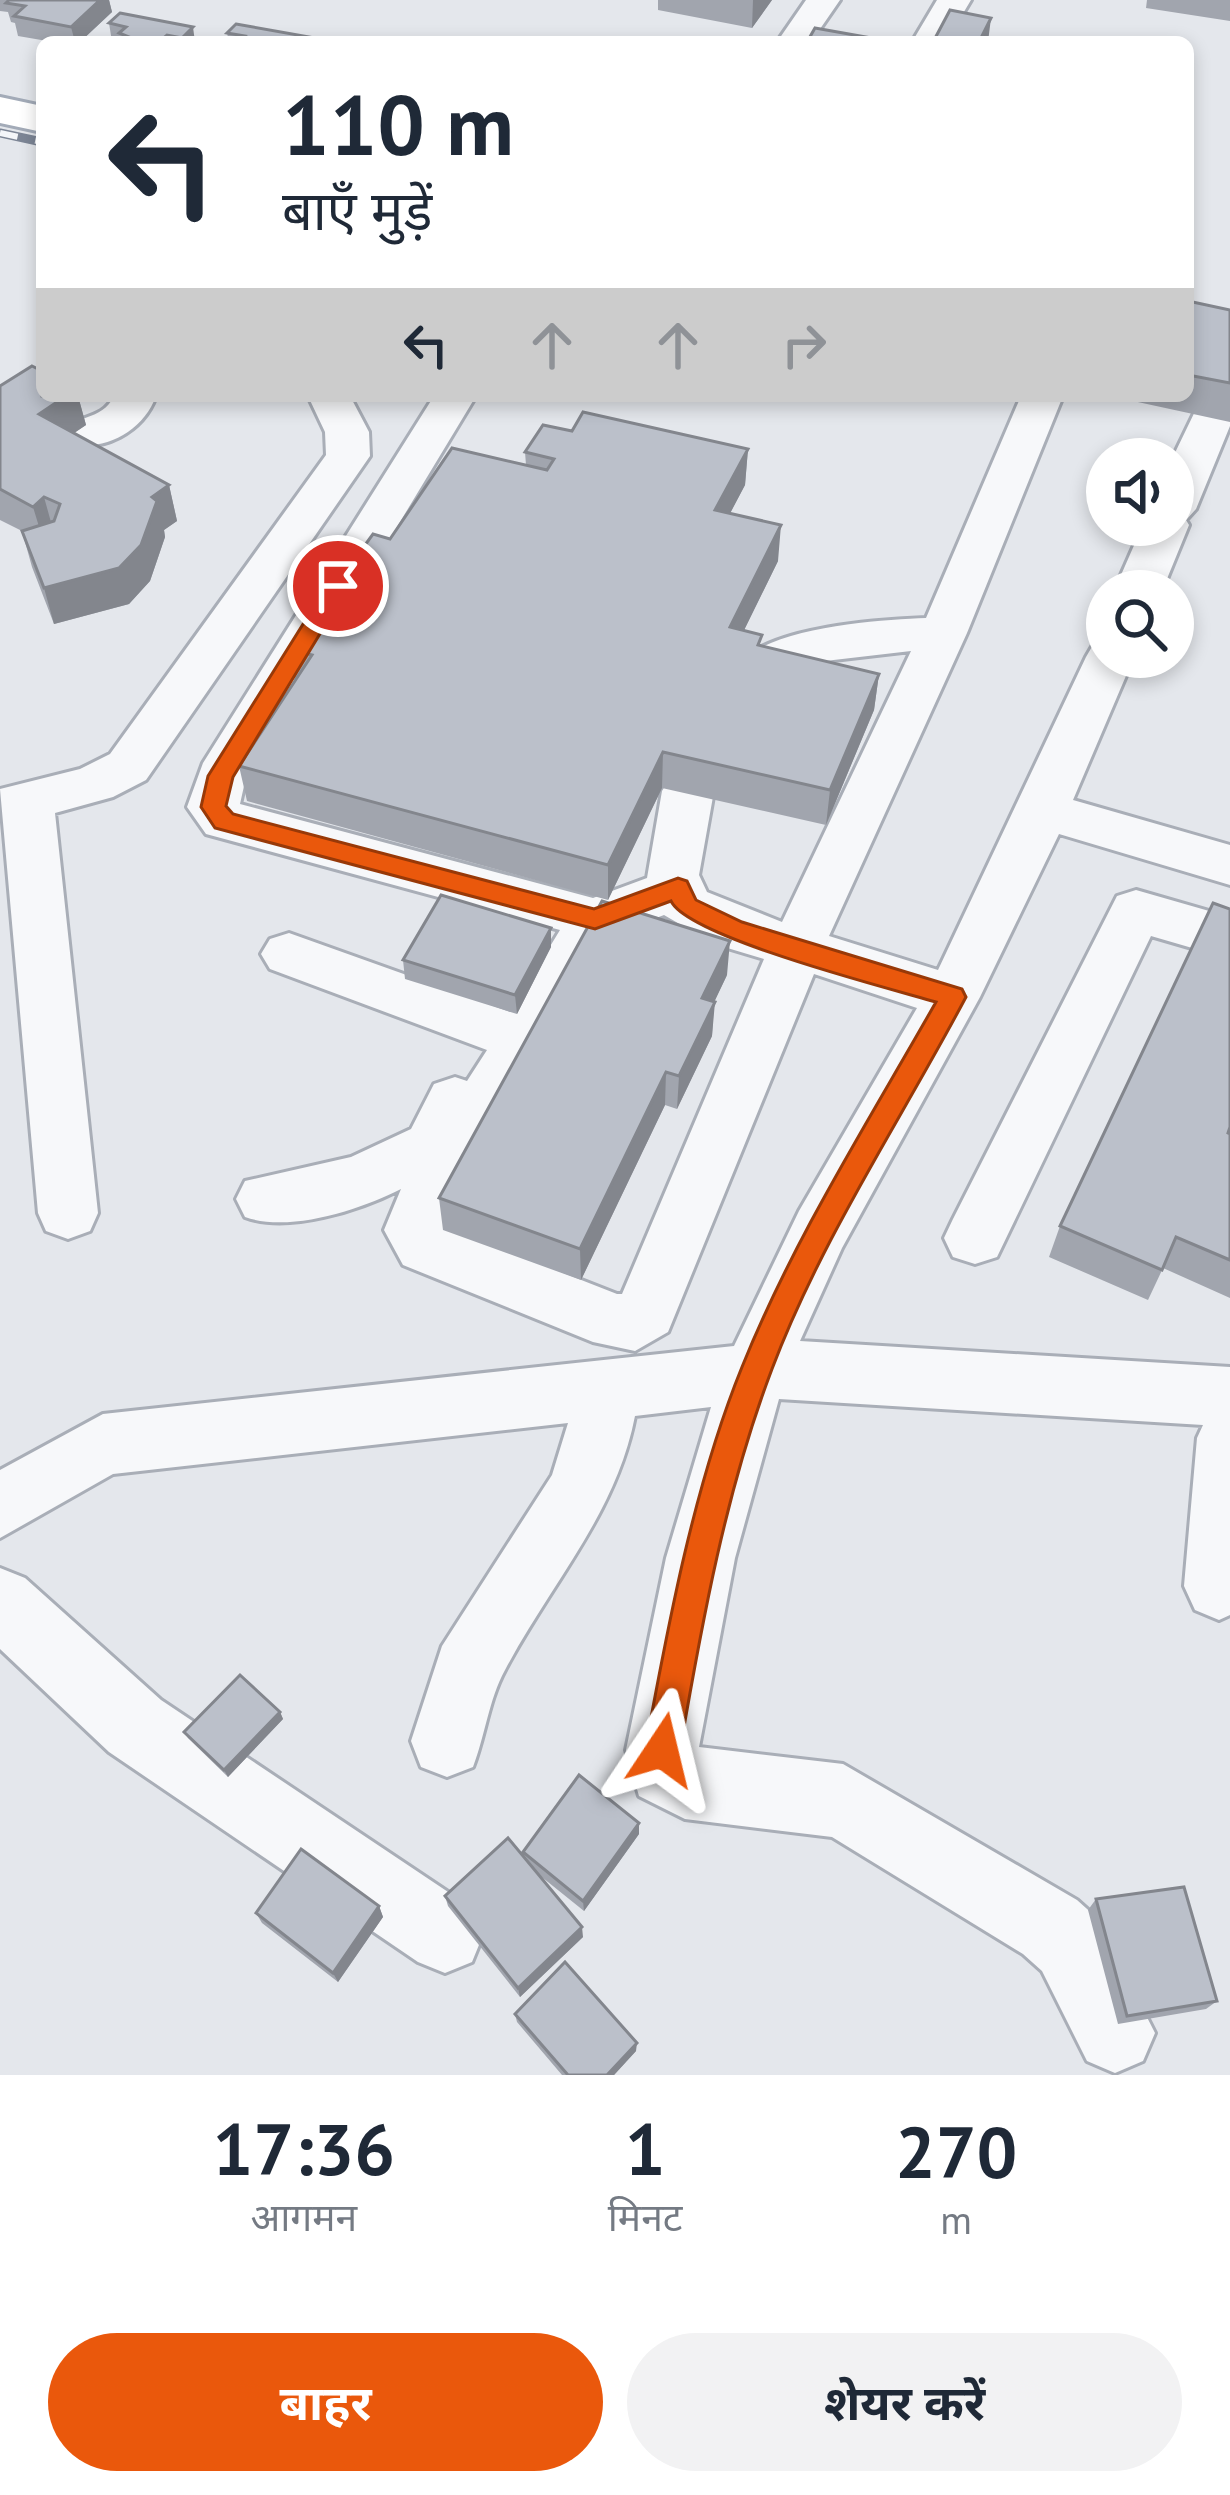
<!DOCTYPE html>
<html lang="hi">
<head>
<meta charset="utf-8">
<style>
	:root { --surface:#fff; --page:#f2f2f3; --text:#1f2937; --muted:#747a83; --accent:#ea580c }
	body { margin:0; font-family:"PT Sans","Noto Sans Devanagari",sans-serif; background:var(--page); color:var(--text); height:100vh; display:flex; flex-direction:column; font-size:45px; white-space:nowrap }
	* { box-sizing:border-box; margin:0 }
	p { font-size:39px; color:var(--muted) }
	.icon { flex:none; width:66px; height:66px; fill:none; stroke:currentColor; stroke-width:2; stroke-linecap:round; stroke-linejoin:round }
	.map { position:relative; height:2075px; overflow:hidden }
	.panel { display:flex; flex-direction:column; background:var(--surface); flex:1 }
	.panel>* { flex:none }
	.top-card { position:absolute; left:36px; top:36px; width:1158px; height:366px; border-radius:18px; box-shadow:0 6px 18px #0003; background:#fff; color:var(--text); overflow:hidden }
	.buttons { position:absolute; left:1086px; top:438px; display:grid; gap:24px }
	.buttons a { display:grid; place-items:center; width:108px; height:108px; border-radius:50%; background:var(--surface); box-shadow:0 6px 18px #0003; font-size:60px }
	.pin { position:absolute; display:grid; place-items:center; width:102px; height:102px; color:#fff; margin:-51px; border:6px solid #fff; border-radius:50%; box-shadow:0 3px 12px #0007 }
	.me { position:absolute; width:132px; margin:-66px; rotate:10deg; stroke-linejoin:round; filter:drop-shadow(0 0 9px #0008) }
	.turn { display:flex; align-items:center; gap:42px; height:252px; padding:0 48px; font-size:54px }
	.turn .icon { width:156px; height:156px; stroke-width:2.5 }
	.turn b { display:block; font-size:84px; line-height:102px }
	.lanes { display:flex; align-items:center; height:114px; padding:0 48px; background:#0003; justify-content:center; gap:60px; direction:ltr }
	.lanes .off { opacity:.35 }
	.eta { display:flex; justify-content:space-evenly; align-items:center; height:204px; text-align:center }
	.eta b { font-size:72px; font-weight:700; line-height:84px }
	.primary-button { display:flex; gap:24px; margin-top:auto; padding:24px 48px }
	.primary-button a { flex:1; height:138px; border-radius:72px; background:var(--accent); color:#fff; font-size:48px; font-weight:700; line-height:138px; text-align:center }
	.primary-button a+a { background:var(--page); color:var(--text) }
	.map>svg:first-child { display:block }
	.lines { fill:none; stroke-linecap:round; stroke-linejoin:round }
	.minor-casing { stroke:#a9aeb7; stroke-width:6 }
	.major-casing { stroke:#a3abb8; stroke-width:6 }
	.minor { fill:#f7f8fa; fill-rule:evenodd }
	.major { fill:#fff; fill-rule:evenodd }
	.rail-casing { stroke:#7d8696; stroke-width:9 }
	.rail { stroke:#f4f6f9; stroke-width:6; stroke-dasharray:18; stroke-linecap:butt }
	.wall { fill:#a1a5ae }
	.shaded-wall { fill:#83868d }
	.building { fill:#bbc0ca; stroke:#83868d; stroke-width:3 }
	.route { fill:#ea580c; stroke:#983908; stroke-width:3 }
</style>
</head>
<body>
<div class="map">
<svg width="1230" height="2075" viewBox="0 0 1230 2075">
	<rect width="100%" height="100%" fill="#e4e7ec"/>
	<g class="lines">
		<g class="minor-casing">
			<path id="minor" d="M806 0H840L811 42H777Z
				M937 0H971L946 42H912Z
				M114 396H156C143 432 103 453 66 443L59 434C73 414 102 422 114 396Z
				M308 396H350L369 432 370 456 146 780 113 797 55 813 98 1213 90 1231 68 1239 46 1231 38 1213 0 789 80 769 110 754 326 455 325 432Z
				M434 396H476L246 777 240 804 593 898 647 878 662 791 670 778 688 772 706 778 714 791 699 875 707 892 782 922 911 651 825 661 757 688 740 683 733 671C759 627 878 620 926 618L1021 396H1063L967 633 829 936 938 970 1086 657 1093 645 1107 641V657H1134L1073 800 1230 845V885L1059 834 980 997 842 1248 800 1341 1230 1367V1615L1219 1620 1195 1610 1184 1586 1197 1438 1203 1425 779 1399 735 1558 699 1747 843 1764 1077 1900 1096 1917 1155 2033 1143 2061 1115 2073 1087 2061 1042 1971 1023 1954 832 1837 685 1819 639 1796 626 1750 666 1558 711 1407 635 1416C616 1514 551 1583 505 1670 489 1699 485 1736 473 1767L447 1777 421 1767 411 1741 442 1646 552 1475 568 1423 113 1474 0 1538V1470L103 1414 734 1346 799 1211 917 1008 814 974 668 1332 635 1351 593 1342 403 1265 384 1230 401 1189C360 1210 289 1233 245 1217L236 1199 245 1181 351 1157 411 1129 434 1084 455 1077 467 1081 487 1050 270 969 261 954 270 939 289 933 510 1012 560 930 206 834 187 807 203 763ZM664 915 714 944 764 959 622 1294H617L446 1227 614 934Z
				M1215 397 1230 401V426L1196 509 1186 520 1189 525 1162 591H1114L1143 525H1173L1172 459 1200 401Z
				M1136 890 1230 917V959L1151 936 997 1257 975 1264 953 1257 944 1238 953 1219 1117 896Z
				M0 1568 25 1578 161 1700 472 1908 483 1935 472 1962 445 1973 418 1962 109 1752 0 1649Z"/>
		</g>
		<g class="major-casing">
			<path id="major" d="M0 97 42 106V132L0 123Z"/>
		</g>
		<use href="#minor" class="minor"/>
		<use href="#major" class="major"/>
		<g class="rail-casing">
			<path id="rail" d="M0 133 42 142"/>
		</g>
		<use href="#rail" class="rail"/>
	</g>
	<path class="wall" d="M0 0H109L112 12 80 42H53L18 36 15 23 11 22 8 12 0 11Z
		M658 0H772L752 28 658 10Z
		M1147 0H1230V21L1146 8Z
		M120 13 195 42H112L109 23Z
		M227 33 315 42H229Z
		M1188 301 1230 310V422L1110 396H1188Z
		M0 386 42 396H78L86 425 74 433 169 485 177 521 164 530 165 537 150 581 129 604 54 624 32 567 22 531 0 520Z
		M572 431 748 449 745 485 730 513 778 561 744 630 761 645 879 674 874 710 826 825 662 788 608 900 247 801 239 766 295 682 289 649 390 539 526 465 525 452Z
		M551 928V947L517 1014 405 979 403 960Z
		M727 975 714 1002 712 1036 677 1109 665 1105 581 1280 443 1230 439 1198Z
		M1228 1133 1230 1134V1298L1163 1268 1148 1300 1049 1257 1060 1226Z
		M280 1712 283 1719 228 1777 188 1738 184 1732Z
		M639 1834 584 1911 538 1874 583 1937 520 1997 448 1906 445 1896 523 1856V1852Z
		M1096 1899 1217 2001 1206 2009 1118 2024 1088 1910Z
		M379 1906 383 1917 338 1982 262 1923 256 1913Z
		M515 2014 636 2051 614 2075H562L517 2022Z"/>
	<path class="shaded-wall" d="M100 0H109L112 12 80 42H75L71 27Z
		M753 0H772L752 28Z
		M991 18 988 42H979Z
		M193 27 195 42H183L182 38Z
		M66 396H78L86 425 49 450 39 414Z
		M748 449 745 485 713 546 715 510Z
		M169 485 177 521 164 530 165 537 150 581 129 604 54 624 44 588 152 497Z
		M44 497 54 533 44 543 33 507Z
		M781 525 778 561 728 663 730 627Z
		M879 674 874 710 826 825 830 790Z
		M663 752 662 788 608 900V865Z
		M551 928V947L517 1014 515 995Z
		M730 941 727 975 700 1032 702 998Z
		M715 1002 712 1036 677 1109 679 1076Z
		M666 1072 665 1105 581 1280 580 1249Z
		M280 1712 283 1719 228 1777 224 1770Z
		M639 1823V1834L584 1911 583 1901Z
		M379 1906 383 1917 338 1982 333 1973Z
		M582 1927 583 1937 520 1997 518 1988Z
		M637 2043 636 2051 614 2075H607Z"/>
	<path class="building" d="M9 0H100L71 27 14 16 25 6 6 3Z
		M950 10 991 18 979 42H933Z
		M120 13 193 27 182 38 167 35 159 42H141L119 33 126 27 109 23Z
		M236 24 315 38 312 42H240L245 36 227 33Z
		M815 28 894 42H807Z
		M1188 301 1230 310V383L1188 375Z
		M32 366 42 371V396H66L39 414 169 485 152 497 157 501 141 545 119 568 44 588 22 531 54 521 60 504 44 497 33 507 0 489V386Z
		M583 412 748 449 715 510 781 525 730 627 762 635 758 645 879 674 830 790 663 752 608 865 239 766 312 655 289 649 373 534 390 539 452 448 547 470 554 459 525 452 543 425 572 431Z
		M441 895 551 928 515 995 403 960Z
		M602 901 730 941 702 998 715 1002 679 1076 666 1072 580 1249 439 1198Z
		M1213 903 1230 909V1127L1228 1133 1230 1134V1260L1176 1237 1162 1270 1060 1226Z
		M240 1675 280 1712 224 1770 184 1732Z
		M579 1775 639 1823 583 1901 523 1852Z
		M508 1838 582 1927 518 1988 445 1896Z
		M301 1849 379 1906 333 1973 256 1913Z
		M1184 1887 1217 2001 1127 2016 1096 1899Z
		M565 1962 637 2043 607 2075H568L515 2014Z"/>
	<path class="route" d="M338 579 349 586 233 777 226 806 233 814 594 909 678 878 687 881 696 900 742 922 962 989 966 997C901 1120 821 1239 772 1369 726 1490 702 1622 680 1750L675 1762 662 1767 650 1762 645 1750C668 1625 694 1485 742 1367 793 1240 868 1122 936 1002 888 988 688 937 671 901L595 929 215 828 201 807 208 776 330 581Z"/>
</svg>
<div class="buttons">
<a><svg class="icon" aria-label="sound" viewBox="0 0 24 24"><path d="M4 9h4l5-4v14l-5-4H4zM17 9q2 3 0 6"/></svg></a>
<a><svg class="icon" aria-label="search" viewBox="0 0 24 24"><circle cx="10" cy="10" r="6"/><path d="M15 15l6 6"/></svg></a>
</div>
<div class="pin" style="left:338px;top:586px;background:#d93025"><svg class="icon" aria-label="arrive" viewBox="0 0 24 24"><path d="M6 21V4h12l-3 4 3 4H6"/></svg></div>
<svg class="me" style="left:662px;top:1750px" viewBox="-20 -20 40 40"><path d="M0-17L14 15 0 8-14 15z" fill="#ea580c" stroke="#fff" stroke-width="4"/></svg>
<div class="top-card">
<div class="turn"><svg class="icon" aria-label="left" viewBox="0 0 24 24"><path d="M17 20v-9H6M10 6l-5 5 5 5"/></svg><div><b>110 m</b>बाएँ मुड़ें</div></div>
<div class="lanes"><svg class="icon" aria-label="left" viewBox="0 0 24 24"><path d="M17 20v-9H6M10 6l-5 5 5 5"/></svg><svg class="icon off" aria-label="ahead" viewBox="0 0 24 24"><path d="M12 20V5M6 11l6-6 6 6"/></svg><svg class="icon off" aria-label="ahead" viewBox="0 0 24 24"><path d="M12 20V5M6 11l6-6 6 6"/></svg><svg class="icon off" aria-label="right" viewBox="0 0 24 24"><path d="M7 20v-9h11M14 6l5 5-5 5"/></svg></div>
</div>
</div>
<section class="panel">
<div class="eta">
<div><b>17:36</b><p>आगमन</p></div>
<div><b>1</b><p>मिनट</p></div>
<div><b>270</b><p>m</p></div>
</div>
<div class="primary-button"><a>बाहर</a><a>शेयर करें</a></div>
</section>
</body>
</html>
